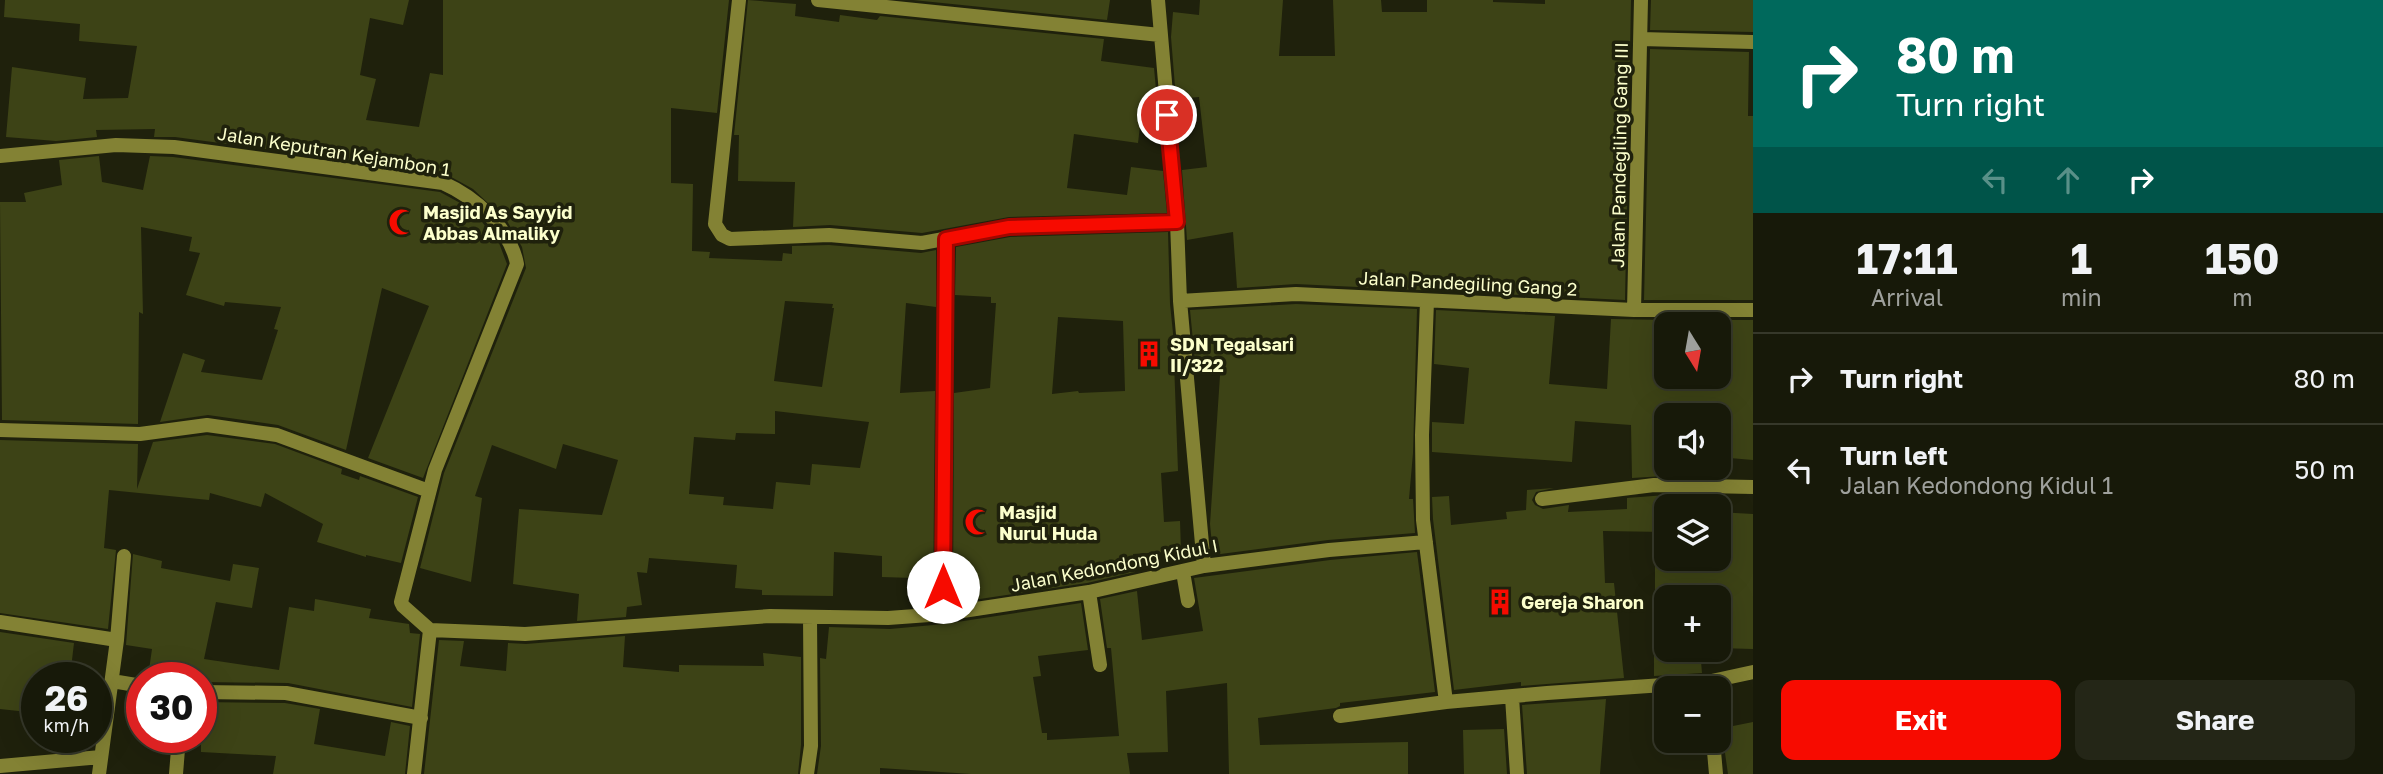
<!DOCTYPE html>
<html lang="en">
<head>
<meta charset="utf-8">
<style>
	:root { --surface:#171909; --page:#242617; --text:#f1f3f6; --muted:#9ea09c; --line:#36382a; --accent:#f70b00 }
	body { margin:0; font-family:"Golos Text",sans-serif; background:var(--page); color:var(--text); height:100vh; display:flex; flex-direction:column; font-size:26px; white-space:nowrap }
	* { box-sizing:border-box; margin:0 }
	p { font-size:23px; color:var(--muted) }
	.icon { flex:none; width:38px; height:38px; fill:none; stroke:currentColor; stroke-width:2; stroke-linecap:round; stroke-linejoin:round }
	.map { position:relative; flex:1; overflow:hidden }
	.panel { display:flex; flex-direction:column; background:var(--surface); width:630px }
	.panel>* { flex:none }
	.guide { background:#00695c; color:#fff; overflow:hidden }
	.needle { width:46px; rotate:169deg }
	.tools { position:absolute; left:1654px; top:312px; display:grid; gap:14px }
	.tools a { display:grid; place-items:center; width:77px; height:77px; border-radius:14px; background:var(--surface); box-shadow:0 7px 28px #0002,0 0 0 2px var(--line); font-size:35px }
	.speed { position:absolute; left:21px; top:662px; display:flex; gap:14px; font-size:35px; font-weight:700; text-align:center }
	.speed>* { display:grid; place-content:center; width:91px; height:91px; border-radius:50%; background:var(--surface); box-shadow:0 7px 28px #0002,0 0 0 2px var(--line); line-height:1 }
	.speed small { font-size:18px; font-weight:400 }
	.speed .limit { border:10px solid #d22; background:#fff; color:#111 }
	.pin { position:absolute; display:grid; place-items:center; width:60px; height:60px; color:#fff; margin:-30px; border:4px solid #fff; border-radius:50%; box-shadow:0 2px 7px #0007 }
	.me { position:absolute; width:77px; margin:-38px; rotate:0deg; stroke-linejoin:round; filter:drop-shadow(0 0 5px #0008) }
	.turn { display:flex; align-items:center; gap:24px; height:147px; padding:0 28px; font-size:32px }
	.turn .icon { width:91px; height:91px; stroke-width:2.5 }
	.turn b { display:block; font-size:49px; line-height:60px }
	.lanes { display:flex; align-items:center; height:66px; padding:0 28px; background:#0003; justify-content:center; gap:35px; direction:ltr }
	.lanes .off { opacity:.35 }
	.eta { display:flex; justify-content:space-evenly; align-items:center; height:119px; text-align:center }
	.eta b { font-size:42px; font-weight:700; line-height:49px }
	.primary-button { display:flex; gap:14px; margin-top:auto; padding:14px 28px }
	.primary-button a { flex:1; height:80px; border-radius:14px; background:var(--accent); color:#fff; font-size:28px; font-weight:700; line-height:80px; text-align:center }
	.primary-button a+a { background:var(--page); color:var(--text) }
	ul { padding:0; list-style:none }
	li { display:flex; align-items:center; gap:21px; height:91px; padding:0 28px; border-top:2px solid var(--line) }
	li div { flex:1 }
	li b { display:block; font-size:26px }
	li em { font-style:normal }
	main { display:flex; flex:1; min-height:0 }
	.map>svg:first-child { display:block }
	.building { fill:#3d4316; fill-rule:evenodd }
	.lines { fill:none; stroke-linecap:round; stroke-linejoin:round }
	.street { stroke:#838234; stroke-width:14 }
	.route-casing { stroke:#a10700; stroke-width:18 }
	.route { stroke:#f70b00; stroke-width:12 }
	.labels { text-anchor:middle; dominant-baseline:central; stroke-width:7; stroke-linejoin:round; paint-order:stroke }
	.street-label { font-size:18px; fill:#fcffcc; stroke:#1f210c }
	.poi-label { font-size:18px; font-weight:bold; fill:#fcffcc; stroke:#1f210c; text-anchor:start }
</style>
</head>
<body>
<main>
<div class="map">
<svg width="1753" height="774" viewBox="0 0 1753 774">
	<rect width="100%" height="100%" fill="#1f210c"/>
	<path class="building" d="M5 0H409L403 25 370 18 360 75 376 79 366 120 419 127 430 73 443 75V0H729L717 113 671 108V183L693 184 692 251 710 252 709 258 782 261 783 253 792 254V246L829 245 921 253 936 250V307L906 303 900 393 935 391 933 605 913 607V578L882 577V556L834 552 833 596 762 595V590L735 588 737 565 649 558 647 573 637 572 642 605 627 607 626 617 577 621 579 594 513 584 519 509 602 515 618 460 563 444 556 469 492 445 475 496 482 498 471 582 420 568 444 473 526 268 522 247 507 221 473 189 444 173 175 137H154L155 129 96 130 97 137 56 141 6 137 12 67 86 78 83 99 128 98 137 46 79 41 80 24 4 17ZM785 301 833 304 832 308H834L822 387 774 381ZM775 411 869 422 860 468 812 464 810 485 776 482 773 509 723 505 724 497 689 494 694 437 735 440 736 433 775 434Z
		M748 0 796 4 795 16 839 22 840 15 877 20 880 16 1104 39 1101 61 1154 68 1157 100 1143 101 1138 143 1074 134 1067 188 1127 195 1131 167 1163 171 1167 213 1009 217 922 233 830 225 793 227 795 182 738 181 739 135H734Z
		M913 0H1110L1107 20Z
		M1200 0H1283L1279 56H1335L1333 0H1381L1382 12H1427V0H1493V2L1545 4V0H1631L1625 300 1296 284 1237 288 1233 232 1187 240 1182 170 1207 167 1199 97 1176 99 1171 37 1173 12 1199 15Z
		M1651 0H1753V32L1650 30Z
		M1650 49 1749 52 1748 116H1753V300H1644Z
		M99 156 102 182 143 190 150 156 173 157 440 192 462 204 482 222 499 243 507 264 423 478 368 458 429 306 382 288 346 450 278 425 208 415 160 422 183 353 205 360 201 372 262 380 278 330 274 329 281 307 225 302 224 306 186 295 200 253 189 251 192 237 141 227 143 314 139 312 138 424 2 420 0 202H26L24 193 62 185 59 160Z
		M1168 232 1170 304 1176 362H1174L1178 471 1161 473 1164 522 1180 521 1181 551 1133 554 1135 572 1087 583 953 603 954 393 990 388 996 303H991V297L955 295 956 247 1010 237ZM1058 317 1123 321 1125 391 1079 393 1078 391 1052 394Z
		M1296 304 1417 309 1413 453 1409 499H1413L1415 533 1328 540 1213 555 1210 524 1221 361H1195L1190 310Z
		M1436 310 1555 316 1549 384 1607 389 1611 319 1666 320V376H1718V320H1753V460L1718 457V415H1666V428L1663 427 1664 476 1632 478 1631 425 1575 421 1572 462 1432 452V422L1464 424 1469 368 1434 364Z
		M207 435 275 444 342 469 341 474 359 480 360 476 418 497 401 563 366 555V557L317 542 323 524 265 493 261 507 210 493 209 500 109 490 104 548 116 550 108 629 0 613V440L138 444 137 489 153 442Z
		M1554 488 1536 492 1532 500 1535 505 1543 509 1569 505 1568 512 1627 509V498L1666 495V532L1603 531 1605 583H1614L1624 678 1521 686V682L1454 690 1433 519 1432 497 1449 496 1451 525 1507 519 1506 512 1526 510 1527 490Z
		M1718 512 1753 514V649L1718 648V597H1655V558H1718Z
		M1417 552 1435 692 1340 703V706L1336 708 1258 718 1260 745 1408 742V774H1229L1227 683 1166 691 1168 752 1127 753 1130 774H971L880 768V774H817L821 746 820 658 826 659 829 627 890 629 944 624 1081 603 1088 650 1038 656 1041 676 1033 677 1042 733H1047V740L1119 736 1111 648H1107L1100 599 1137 591 1142 640 1203 631 1194 578 1330 560Z
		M133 554 162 561 161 568 230 581 233 564 259 568 252 608 216 602 204 659 279 670 289 607 314 611 315 599 371 609 369 618 409 624 410 633 420 634 412 707 288 683 201 682V675V677H148L152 649 126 645Z
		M0 632 74 643 70 677H37V713L0 709Z
		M625 636 623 667 679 672V665L764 666 763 653 801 657V745L798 774H424L439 640 464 641 460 666 506 671 508 643 526 644Z
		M1654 649H1700L1702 673 1654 676Z
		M1606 699 1600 774H1527L1522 705Z
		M201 702 285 703 320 709 314 744 385 756 391 722 410 726 405 774H273L276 756 201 752Z
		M1753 722V774H1728L1723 739 1718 729Z
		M1504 729 1507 774H1464L1463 730Z"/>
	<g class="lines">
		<path class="street" d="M739 0 715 224 722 235 730 239 829 235 922 243 1009 227 1177 222
			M818 0 1160 35
			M1158 0 1177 222 1180 301 1204 566
			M1641 39 1753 42
			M0 156 116 145 174 147 443 183C475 197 510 228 517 264L435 470 401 602 403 606 430 630 525 634 770 616 888 618 943 614 1089 592 1204 566 1329 550 1426 542
			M1180 301 1296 294 1634 310H1753
			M1427 301 1422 435 1423 520 1446 702 1547 693 1707 682 1753 672
			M1634 310 1641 0
			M0 430 140 434 207 425 277 435 429 491
			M1542 499 1654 485 1753 487
			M1183 572 1188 601
			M1089 592 1100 665
			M943 614 946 238
			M0 622 117 640
			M112 681 142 686
			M201 692 286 693 421 718
			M1512 697 1517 774
			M1340 716 1446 702
			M1713 740 1716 774
			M0 766 101 757
			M99 774 117 640 124 556
			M176 774 179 737
			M414 774 430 630
			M807 774 811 746 810 617"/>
	</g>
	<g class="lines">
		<g class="route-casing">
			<path id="route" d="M943 587 946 239 1009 227 1177 222 1167 115"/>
		</g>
		<use href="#route" class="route"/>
	</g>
	<defs>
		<g id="mosque-bare" transform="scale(2.1)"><path d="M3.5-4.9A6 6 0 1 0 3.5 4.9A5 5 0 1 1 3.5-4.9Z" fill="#f70b00" stroke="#1f210c" stroke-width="2.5" paint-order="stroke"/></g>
		<g id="building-bare" transform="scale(2.1)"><path d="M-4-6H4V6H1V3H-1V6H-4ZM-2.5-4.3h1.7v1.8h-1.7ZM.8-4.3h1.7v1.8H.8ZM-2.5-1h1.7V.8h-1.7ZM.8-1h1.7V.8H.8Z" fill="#f70b00" stroke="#1f210c" stroke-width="2.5" paint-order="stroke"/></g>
	</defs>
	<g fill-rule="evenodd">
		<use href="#mosque-bare" x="402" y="222"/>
		<use href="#building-bare" x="1149" y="354"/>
		<use href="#mosque-bare" x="978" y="522"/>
		<use href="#building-bare" x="1500" y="602"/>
	</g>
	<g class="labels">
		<g class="street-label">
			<text transform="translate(334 151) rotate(9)">Jalan Keputran Kejambon 1</text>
			<text transform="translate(1619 155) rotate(-89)">Jalan Pandegiling Gang III</text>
			<text transform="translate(1468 283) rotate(3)">Jalan Pandegiling Gang 2</text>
			<text transform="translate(1114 565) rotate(-11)">Jalan Kedondong Kidul I</text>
		</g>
		<g class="poi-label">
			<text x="423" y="212">Masjid As Sayyid<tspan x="423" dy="21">Abbas Almaliky</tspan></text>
			<text x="1170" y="344">SDN Tegalsari<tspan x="1170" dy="21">II/322</tspan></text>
			<text x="999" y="512">Masjid<tspan x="999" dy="21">Nurul Huda</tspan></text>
			<text x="1521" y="602">Gereja Sharon</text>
		</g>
	</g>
</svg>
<div class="tools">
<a><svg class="needle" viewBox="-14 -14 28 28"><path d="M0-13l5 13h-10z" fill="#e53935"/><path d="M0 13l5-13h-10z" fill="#9ea09c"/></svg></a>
<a><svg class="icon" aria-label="sound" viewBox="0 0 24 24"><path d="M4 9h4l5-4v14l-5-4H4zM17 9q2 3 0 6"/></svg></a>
<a><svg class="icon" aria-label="layers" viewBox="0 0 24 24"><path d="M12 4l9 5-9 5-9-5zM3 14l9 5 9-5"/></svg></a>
<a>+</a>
<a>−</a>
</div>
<div class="speed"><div>26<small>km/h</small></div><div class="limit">30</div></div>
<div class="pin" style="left:1167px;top:115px;background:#d93025"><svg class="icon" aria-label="arrive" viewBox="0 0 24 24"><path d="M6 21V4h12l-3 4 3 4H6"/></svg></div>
<svg class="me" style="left:943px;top:587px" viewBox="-20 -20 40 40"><circle r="19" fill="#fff"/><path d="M0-13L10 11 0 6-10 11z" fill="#f70b00"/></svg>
</div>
<section class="panel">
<div class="guide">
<div class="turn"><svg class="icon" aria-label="right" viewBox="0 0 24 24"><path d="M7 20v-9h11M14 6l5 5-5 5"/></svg><div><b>80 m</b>Turn right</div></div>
<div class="lanes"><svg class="icon off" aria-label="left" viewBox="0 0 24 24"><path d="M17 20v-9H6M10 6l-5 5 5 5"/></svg><svg class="icon off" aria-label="ahead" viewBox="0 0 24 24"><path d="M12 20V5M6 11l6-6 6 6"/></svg><svg class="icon" aria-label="right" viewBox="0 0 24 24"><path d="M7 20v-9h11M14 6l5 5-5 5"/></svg></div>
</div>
<div class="eta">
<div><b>17:11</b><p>Arrival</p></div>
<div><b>1</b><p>min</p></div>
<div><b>150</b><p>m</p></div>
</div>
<ul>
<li><svg class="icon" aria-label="right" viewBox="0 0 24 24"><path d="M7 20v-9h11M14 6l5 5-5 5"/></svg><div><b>Turn right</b></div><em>80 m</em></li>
<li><svg class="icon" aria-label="left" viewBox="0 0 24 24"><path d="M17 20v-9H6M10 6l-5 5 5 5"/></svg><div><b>Turn left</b><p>Jalan Kedondong Kidul 1</p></div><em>50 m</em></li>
</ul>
<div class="primary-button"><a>Exit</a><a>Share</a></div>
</section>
</main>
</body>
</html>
